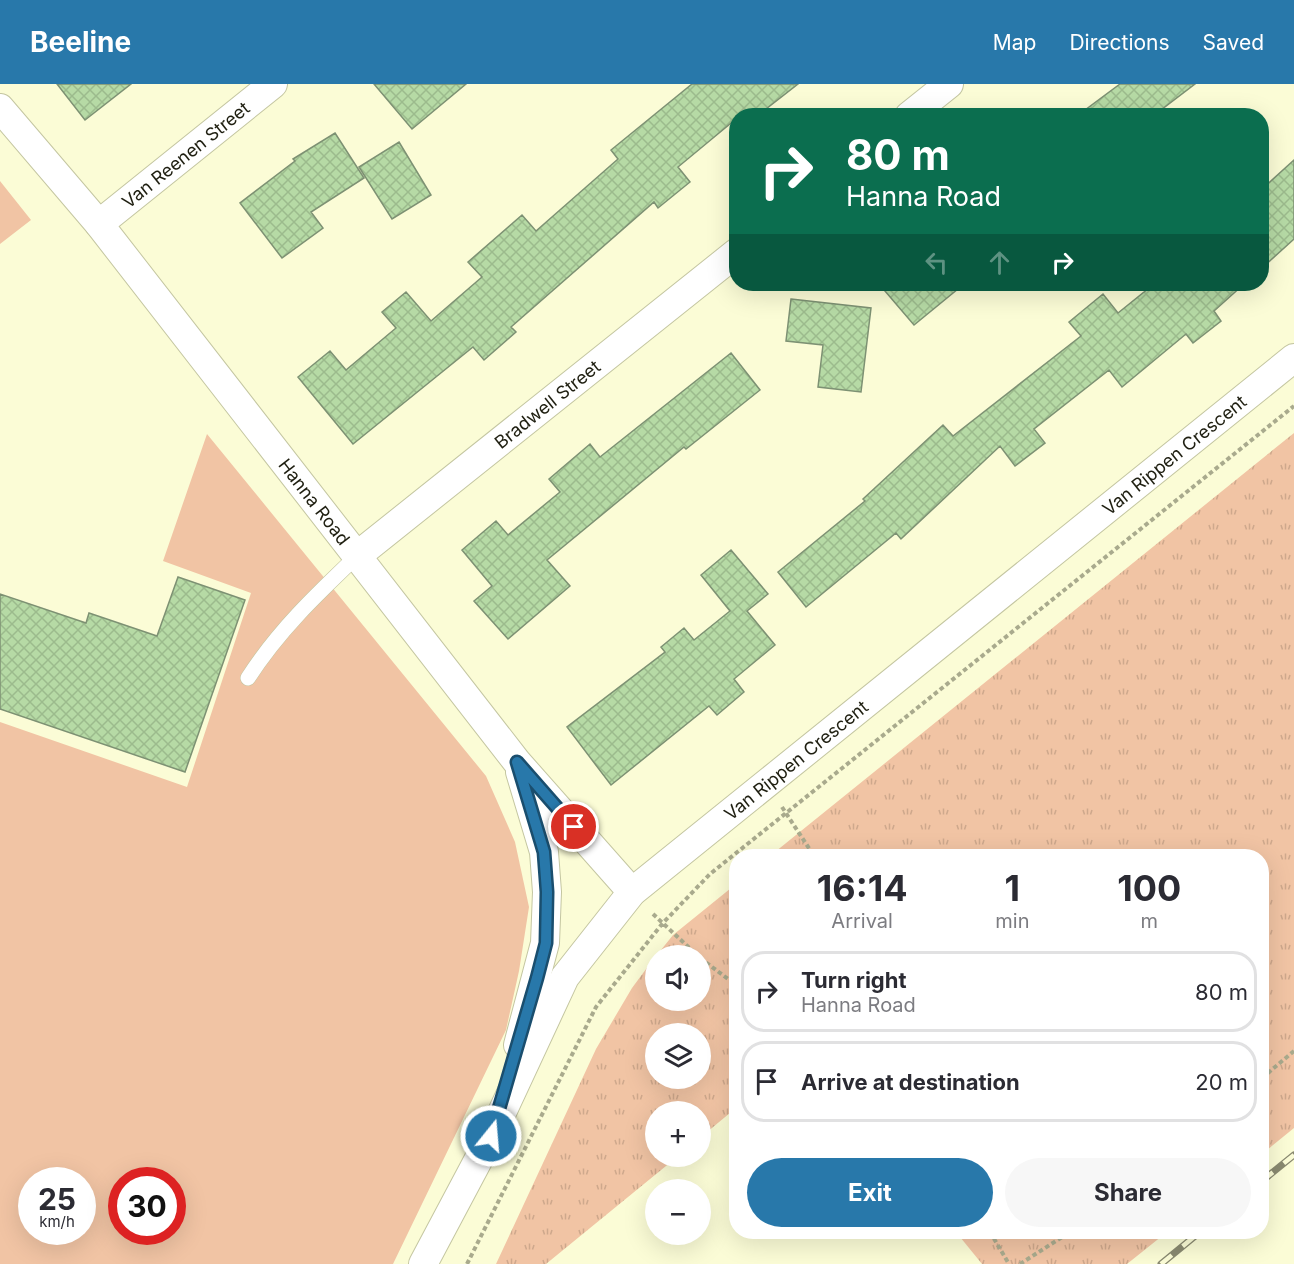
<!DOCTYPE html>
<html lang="en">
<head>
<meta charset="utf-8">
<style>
	:root { --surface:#fff; --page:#f7f7f7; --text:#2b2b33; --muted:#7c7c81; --line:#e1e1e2; --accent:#2878aa }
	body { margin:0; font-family:Inter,sans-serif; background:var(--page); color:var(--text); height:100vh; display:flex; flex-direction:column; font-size:22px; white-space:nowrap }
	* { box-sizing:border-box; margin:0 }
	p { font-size:20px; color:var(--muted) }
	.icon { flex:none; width:33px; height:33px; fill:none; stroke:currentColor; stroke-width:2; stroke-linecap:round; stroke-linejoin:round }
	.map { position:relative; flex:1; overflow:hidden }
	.side { position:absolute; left:729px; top:765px; width:540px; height:390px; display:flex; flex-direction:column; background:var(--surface); border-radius:24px; box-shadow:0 6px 24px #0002 }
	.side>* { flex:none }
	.guide { position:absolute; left:729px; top:24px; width:540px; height:183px; border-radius:24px; box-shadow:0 6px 24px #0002; background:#0b6e4f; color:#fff; overflow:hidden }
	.fabs { position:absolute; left:645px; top:861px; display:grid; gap:12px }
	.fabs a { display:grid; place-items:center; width:66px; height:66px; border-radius:50%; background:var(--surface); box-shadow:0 6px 24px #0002; font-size:30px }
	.speed { position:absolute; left:18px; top:1083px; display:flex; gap:12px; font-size:30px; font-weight:700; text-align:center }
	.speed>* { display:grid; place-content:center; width:78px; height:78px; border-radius:50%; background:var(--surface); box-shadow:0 6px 24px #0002; line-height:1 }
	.speed small { font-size:15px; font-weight:400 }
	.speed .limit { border:9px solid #d22; background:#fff; color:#111 }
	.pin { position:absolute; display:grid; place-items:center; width:51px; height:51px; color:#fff; margin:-26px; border:3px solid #fff; border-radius:50%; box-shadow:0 2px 6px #0007 }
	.me { position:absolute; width:66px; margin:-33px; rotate:17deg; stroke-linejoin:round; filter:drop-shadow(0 0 4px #0008) }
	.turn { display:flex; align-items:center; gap:21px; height:126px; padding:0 18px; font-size:27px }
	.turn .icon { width:78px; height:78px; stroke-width:2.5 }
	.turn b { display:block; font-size:42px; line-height:51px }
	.lanes { display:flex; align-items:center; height:57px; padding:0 18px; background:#0003; justify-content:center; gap:30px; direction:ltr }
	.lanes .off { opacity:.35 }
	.eta { display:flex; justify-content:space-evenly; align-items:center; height:102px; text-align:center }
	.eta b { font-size:36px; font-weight:700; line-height:42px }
	.primary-button { display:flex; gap:12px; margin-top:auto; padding:12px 18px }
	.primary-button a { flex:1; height:69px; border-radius:36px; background:var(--accent); color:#fff; font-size:24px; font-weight:700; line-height:69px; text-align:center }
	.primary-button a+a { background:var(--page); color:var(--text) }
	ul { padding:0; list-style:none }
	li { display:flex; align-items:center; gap:18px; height:81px; margin:0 12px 9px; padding:0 6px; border:3px solid var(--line); border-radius:24px }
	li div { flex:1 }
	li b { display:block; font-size:22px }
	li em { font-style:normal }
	header { display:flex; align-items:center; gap:36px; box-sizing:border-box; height:84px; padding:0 30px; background:var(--accent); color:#fff }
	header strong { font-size:28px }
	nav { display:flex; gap:33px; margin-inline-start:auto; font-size:21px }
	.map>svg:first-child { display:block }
	.grass { fill:url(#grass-tufts); fill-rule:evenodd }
	.garden { fill:#f1c4a4; fill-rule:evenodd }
	.building { fill:url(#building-cross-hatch); stroke:#7d9173; stroke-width:1.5 }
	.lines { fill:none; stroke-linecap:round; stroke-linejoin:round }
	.lane-casing { stroke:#c4c6a1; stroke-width:16 }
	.street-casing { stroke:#c4c6a1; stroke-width:30 }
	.path { stroke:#a9aa8d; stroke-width:4; stroke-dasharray:4.5 3; stroke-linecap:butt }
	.lane { stroke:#fff; stroke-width:15 }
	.street { stroke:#fff; stroke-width:28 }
	.rail-casing { stroke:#898970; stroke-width:7 }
	.rail { stroke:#fbfcd6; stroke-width:4.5; stroke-dasharray:14; stroke-linecap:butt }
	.route-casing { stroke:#1a4e6e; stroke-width:15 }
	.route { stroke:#2878aa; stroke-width:10 }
	.labels { text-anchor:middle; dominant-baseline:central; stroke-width:6; stroke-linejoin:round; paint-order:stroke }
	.street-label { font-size:18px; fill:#1f1f11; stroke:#fbfcd6 }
</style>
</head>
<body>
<header>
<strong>Beeline</strong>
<nav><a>Map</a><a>Directions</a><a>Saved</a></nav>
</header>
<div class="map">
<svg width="1294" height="1180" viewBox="0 0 1294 1180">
	<defs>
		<pattern id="grass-tufts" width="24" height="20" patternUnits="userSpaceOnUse" patternTransform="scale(1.5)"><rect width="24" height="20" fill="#f1c4a4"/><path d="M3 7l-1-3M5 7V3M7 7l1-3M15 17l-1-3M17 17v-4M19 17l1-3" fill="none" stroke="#cea88c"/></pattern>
		<pattern id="building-cross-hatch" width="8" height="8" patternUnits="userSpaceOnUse" patternTransform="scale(1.5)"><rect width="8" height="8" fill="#b6daa5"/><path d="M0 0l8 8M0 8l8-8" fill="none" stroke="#9cbb8d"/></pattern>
	</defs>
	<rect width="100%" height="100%" fill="#fbfcd6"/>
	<path class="grass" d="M1294 349V1044L1262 1070V772H770Z
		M736 800V1024L701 1053 700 1028H656V1072L677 1073 546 1180H496L596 965 632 904 655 873 656 916H700V872L657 871 673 851ZM656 950H700V994H656Z
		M956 1148H1167L1127 1180H982Z"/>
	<path class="garden" d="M0 97 31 136 0 160Z
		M207 350 486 692 515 758 529 823 519 887 506 946 393 1180H0V638L187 703 251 509 163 477ZM32 1096H82V1148H32ZM122 1096H172V1148H122Z"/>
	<path class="building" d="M57 0H131L85 36Z
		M374 0H466L412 45Z
		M692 0H798L757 32H736V35L678 83 690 98 658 124 654 118 511 243 516 248 484 276 473 263 353 360 298 293 330 267 346 286 396 244 382 228 406 208 431 237 482 193 468 178 522 131 536 147 618 75 611 66Z
		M1120 0H1195L1153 32H1077Z
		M335 49 364 94 311 128 323 144 282 174 240 119 295 77 293 75Z
		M399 58 431 111 392 135 359 83Z
		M1294 76V155L1262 184V105Z
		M879 200H964L914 241Z
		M1154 200H1244L1214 227 1221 237 1193 259 1186 250 1122 303 1109 286 1034 345 1045 359 1015 382 1000 362 901 455 896 449 806 523 778 488 865 417 863 415 943 341 953 352 1081 252 1069 238 1103 210 1118 229Z
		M791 215 871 224 861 308 818 303 823 261 786 257Z
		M731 269 760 306 686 365 684 363 547 476 570 502 508 555 474 517 492 502 462 466 496 437 508 451 560 408 549 395 590 360 600 373Z
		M731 466 768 510 747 527 775 561 734 595 744 608 717 631 709 622 611 701 567 643 665 568 661 563 684 544 694 556 730 527 701 491Z
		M178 493 245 516 185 688 0 625V510L86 539 89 529 157 552Z"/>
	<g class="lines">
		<g class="lane-casing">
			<path id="lane" d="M248 594C278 547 317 510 358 471"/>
		</g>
		<g class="street-casing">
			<g id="street">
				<path id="s1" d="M0 24 99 140 517 678 632 808"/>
				<path d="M909 32 949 0"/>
				<path id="s2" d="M99 140 273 0"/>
				<path id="s3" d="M358 471 736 169"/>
				<path d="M518 961 545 859 547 808 544 768 520 688"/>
				<path id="s4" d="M423 1180 491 1052 565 893 632 808 1294 274"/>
			</g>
		</g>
		<path class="path" d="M782 723 814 772
			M653 830 698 872
			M700 874 736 901
			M1262 994 1294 967
			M990 1148 1009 1180
			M467 1180 596 923 662 840 710 790 1294 322
			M1020 1180 1070 1148"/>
		<use href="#lane" class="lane"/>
		<use href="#street" class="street"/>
		<g class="rail-casing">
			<path id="rail" d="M1262 1097 1294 1071
				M1161 1180 1200 1148"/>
		</g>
		<use href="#rail" class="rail"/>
	</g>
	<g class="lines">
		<g class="route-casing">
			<path id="route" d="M491 1052 537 894 546 859 547 808 544 768 517 678 574 743"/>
		</g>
		<use href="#route" class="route"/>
	</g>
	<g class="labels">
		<g class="street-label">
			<text stroke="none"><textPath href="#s2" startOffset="111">Van Reenen Street</textPath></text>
			<text stroke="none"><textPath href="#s3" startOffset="242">Bradwell Street</textPath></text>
			<text stroke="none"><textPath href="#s4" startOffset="1125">Van Rippen Crescent</textPath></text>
			<text stroke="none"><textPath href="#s1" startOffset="504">Hanna Road</textPath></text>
			<text stroke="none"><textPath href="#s4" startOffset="639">Van Rippen Crescent</textPath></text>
		</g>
	</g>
</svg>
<div class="fabs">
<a><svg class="icon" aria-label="sound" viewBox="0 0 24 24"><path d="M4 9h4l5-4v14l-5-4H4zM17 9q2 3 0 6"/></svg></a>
<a><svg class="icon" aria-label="layers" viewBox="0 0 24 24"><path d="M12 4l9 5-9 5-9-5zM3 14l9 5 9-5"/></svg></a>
<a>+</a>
<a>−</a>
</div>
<div class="speed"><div>25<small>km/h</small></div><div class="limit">30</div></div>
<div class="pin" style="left:574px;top:743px;background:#d93025"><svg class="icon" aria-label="arrive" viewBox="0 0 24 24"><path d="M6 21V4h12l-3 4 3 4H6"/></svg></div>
<svg class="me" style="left:491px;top:1052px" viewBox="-20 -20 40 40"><circle r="17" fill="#2878aa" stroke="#fff" stroke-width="3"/><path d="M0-11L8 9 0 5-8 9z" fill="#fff"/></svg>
<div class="guide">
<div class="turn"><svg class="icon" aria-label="right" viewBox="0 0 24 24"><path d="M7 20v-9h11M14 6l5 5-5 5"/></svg><div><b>80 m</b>Hanna Road</div></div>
<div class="lanes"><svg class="icon off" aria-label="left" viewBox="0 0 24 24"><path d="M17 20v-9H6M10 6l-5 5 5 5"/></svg><svg class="icon off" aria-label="ahead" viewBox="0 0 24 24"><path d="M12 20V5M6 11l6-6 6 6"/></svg><svg class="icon" aria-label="right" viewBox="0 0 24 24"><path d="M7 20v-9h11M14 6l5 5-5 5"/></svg></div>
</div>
<section class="side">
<div class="eta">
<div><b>16:14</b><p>Arrival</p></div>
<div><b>1</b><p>min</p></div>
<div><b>100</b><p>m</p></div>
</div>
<ul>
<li><svg class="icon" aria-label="right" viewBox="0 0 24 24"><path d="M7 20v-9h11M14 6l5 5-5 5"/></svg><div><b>Turn right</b><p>Hanna Road</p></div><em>80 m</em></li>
<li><svg class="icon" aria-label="arrive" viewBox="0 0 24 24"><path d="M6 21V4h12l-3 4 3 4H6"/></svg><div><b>Arrive at destination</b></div><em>20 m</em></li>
</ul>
<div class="primary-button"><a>Exit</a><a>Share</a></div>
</section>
</div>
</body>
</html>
